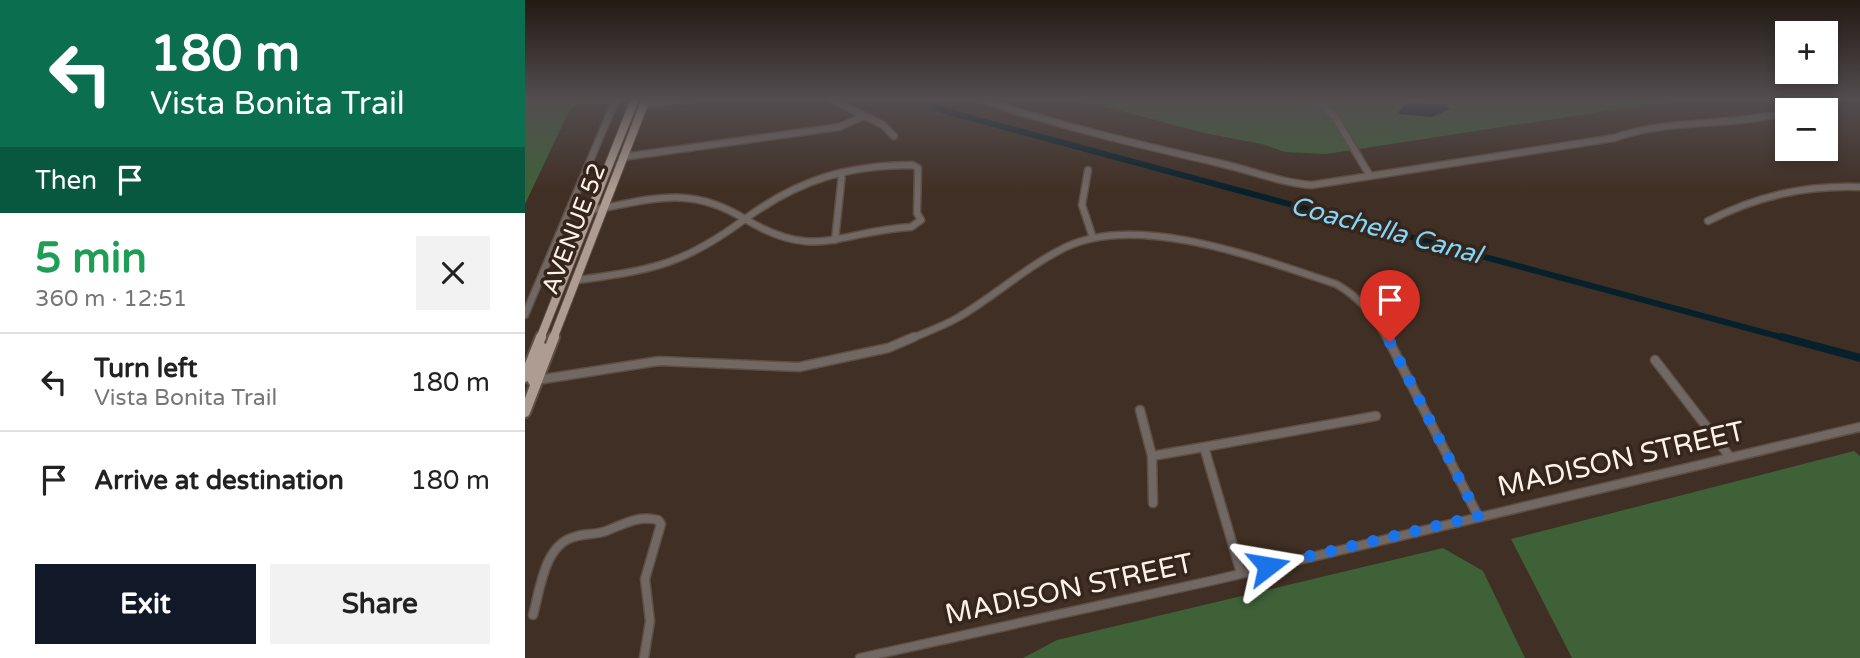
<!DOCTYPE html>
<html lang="en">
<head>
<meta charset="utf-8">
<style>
	:root { --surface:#fff; --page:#f2f2f2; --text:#222; --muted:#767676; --line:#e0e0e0; --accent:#111827 }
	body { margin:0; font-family:"Varela Round",sans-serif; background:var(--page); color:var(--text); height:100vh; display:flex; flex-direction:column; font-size:26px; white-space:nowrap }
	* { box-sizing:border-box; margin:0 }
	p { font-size:23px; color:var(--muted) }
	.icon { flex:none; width:38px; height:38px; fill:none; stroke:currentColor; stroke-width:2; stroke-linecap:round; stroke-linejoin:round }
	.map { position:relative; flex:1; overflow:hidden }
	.drawer { display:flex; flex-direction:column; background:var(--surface); width:525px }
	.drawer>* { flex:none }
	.guide { background:#0b6e4f; color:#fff; overflow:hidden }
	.buttons { position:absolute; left:1250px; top:21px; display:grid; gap:14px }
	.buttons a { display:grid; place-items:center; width:63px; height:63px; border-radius:0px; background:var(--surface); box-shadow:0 4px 10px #0003; font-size:35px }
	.pin { position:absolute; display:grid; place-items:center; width:60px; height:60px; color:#fff; margin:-72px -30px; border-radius:50% 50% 50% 0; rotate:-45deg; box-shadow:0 0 7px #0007 }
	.pin .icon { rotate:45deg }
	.me { position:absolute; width:77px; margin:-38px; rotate:76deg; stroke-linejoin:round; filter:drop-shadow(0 0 5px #0008) }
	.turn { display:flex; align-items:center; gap:24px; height:147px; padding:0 35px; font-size:32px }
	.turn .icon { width:91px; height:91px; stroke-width:2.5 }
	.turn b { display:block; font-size:49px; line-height:60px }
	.then { display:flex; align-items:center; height:66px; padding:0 35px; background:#0003; gap:14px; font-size:26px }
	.round { display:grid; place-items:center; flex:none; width:74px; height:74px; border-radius:0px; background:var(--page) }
	.head { display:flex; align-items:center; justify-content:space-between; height:119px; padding:0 35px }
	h1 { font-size:42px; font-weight:700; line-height:52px; color:#1e9e55 }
	.cta { display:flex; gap:14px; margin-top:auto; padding:14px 35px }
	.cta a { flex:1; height:80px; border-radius:0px; background:var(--accent); color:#fff; font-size:28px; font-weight:700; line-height:80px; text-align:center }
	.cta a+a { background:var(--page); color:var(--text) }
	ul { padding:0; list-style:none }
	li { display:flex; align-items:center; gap:21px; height:98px; padding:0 35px; border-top:2px solid var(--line) }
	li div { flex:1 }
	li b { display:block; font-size:26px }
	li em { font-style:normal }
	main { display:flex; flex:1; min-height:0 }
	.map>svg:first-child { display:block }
	.green { fill:#3e6138 }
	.water { fill:#07212c }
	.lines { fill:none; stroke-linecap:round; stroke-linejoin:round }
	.canal-far1 { stroke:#07212c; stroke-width:6 }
	.canal { stroke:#07212c; stroke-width:8 }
	.minor-far1-casing { stroke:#5e4e44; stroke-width:9 }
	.minor-casing { stroke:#5e4e44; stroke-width:11 }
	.major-far1-casing { stroke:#5e4e44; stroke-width:10 }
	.major-casing { stroke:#5e4e44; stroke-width:14 }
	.minor-far1 { stroke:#716863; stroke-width:6 }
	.minor { stroke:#716863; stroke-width:8 }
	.major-far1 { stroke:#ae9c92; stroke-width:8 }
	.major { stroke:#ae9c92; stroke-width:10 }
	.route { stroke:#1a73e8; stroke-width:12; stroke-dasharray:0 21.6 }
	.labels { text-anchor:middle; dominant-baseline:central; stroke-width:7; stroke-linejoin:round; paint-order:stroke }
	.street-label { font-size:24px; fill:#fdf2ea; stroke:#35251b }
	.water-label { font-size:26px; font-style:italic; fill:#80d6fb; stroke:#35251b }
	.near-street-label { font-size:28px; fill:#fdf2ea; stroke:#35251b }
</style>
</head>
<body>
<main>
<section class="drawer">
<div class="guide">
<div class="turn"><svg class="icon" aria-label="left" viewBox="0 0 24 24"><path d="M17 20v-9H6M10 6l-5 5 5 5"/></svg><div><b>180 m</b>Vista Bonita Trail</div></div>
<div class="then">Then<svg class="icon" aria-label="arrive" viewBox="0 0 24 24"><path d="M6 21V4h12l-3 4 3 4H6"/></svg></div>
</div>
<div class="head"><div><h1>5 min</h1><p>360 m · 12:51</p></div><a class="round"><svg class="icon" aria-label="close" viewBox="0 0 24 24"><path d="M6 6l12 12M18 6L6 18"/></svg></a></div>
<ul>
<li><svg class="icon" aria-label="left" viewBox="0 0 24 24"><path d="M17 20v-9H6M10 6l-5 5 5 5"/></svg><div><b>Turn left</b><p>Vista Bonita Trail</p></div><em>180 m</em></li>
<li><svg class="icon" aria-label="arrive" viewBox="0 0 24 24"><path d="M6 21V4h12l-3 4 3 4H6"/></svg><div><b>Arrive at destination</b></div><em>180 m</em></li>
</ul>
<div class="cta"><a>Exit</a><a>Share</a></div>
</section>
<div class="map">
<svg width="1335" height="658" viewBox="0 0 1335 658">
	<rect width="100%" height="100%" fill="#402f24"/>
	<path class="green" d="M0 99H88L86 102 46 107 0 204Z
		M551 99H1160L801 154 760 152 737 144 679 133Z
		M1329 451 1335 456V658H1047L986 539Z
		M918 548 958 571 1000 658H498L532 640Z"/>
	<path class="water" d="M888 103 919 104 925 109 907 117 872 114 879 105Z"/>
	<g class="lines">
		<path class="canal-far1" d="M388 99 420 111 1263 339"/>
		<path class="canal" d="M1257 337 1335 358"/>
		<g class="minor-far1-casing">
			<path id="minor-far1" d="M306 99 358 125 369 136
				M454 99C534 126 616 145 698 164 728 171 757 183 787 185L1089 138C1155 114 1232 132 1295 99
				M790 99 810 117 845 176
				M118 105 169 99
				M98 157 314 127 339 116
				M388 165 393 168 392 213 396 220 386 227C314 231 291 262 220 219 273 180 322 165 388 165Z
				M563 170 557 205 568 238
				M66 210C127 200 163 184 220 219
				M1183 221C1232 196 1280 185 1335 187
				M310 240 317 174
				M52 280C127 270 158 265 220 219
				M0 315 91 99
				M385 339C401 332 419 326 434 317 471 295 502 266 541 247 614 212 738 260 811 284 834 297 850 315 862 339"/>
		</g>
		<g class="minor-casing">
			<path id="minor" d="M862 337 953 516
				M1130 360 1205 457
				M12 380 134 361 274 367 363 348 389 337
				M615 410 627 456
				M628 503 627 456 679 447
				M716 573 679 447 851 416
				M8 615C15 590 19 545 49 537 60 533 71 535 81 531 99 524 113 515 133 520L136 524 120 579 125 621 119 658
				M335 658 690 580 1335 427"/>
		</g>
		<g class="major-far1-casing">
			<path id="major-far1" d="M15 339 110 99
				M28 339 121 99"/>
		</g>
		<g class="major-casing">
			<path id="major" d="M0 377 16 337
				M8 381 18 348
				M0 412 29 337"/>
		</g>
		<use href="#minor-far1" class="minor-far1"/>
		<use href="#minor" class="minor"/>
		<use href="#major-far1" class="major-far1"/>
		<use href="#major" class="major"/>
	</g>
	<linearGradient id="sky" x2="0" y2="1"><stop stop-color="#231a14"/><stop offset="0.52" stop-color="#534d50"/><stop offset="1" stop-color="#534d50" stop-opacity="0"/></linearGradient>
	<rect width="1335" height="191" fill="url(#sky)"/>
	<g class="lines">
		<path class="route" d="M743 566 953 516 865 342"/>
	</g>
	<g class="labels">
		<g class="street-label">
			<text transform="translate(49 229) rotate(-69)">AVENUE 52</text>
		</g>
		<g class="water-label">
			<text transform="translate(861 230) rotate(15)">Coachella Canal</text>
		</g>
		<g class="near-street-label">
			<text transform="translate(1096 459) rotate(-13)">MADISON STREET</text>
			<text transform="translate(544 589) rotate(-12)">MADISON STREET</text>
		</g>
	</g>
</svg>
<div class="buttons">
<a>+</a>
<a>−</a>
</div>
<div class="pin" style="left:865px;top:342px;background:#d93025"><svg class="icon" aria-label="arrive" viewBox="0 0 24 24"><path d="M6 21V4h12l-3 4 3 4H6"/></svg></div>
<svg class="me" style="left:743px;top:566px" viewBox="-20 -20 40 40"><path d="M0-17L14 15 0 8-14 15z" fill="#1a73e8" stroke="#fff" stroke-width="4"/></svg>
</div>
</main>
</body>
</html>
